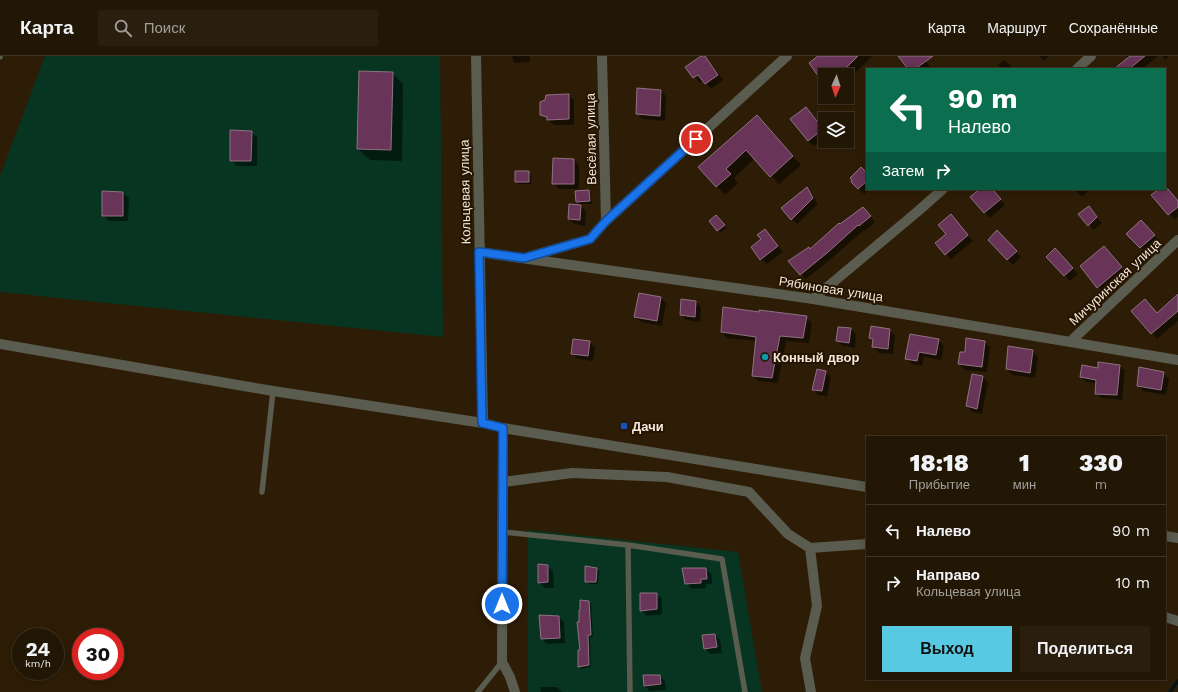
<!DOCTYPE html>
<html lang="ru">
<head>
<meta charset="utf-8">
<style>
	:root { --surface:#221604; --page:#2a1f0e; --text:#f1f3f6; --muted:#a29f9a; --line:#3f3526; --accent:#57c9e2 }
	body { margin:0; font-family:"Work Sans",sans-serif; background:var(--page); color:var(--text); height:100vh; display:flex; flex-direction:column; font-size:15px; white-space:nowrap }
	* { box-sizing:border-box; margin:0 }
	p { font-size:13px; color:var(--muted) }
	.icon { flex:none; width:22px; height:22px; fill:none; stroke:currentColor; stroke-width:2; stroke-linecap:round; stroke-linejoin:round }
	.map { position:relative; flex:1; overflow:hidden }
	.details { position:absolute; left:866px; top:380px; width:300px; height:244px; display:flex; flex-direction:column; background:var(--surface); border-radius:0px; box-shadow:0 2px 10px #0003,0 0 0 1px var(--line) }
	.details>* { flex:none }
	.hud { position:absolute; left:866px; top:12px; width:300px; height:122px; border-radius:0px; box-shadow:0 2px 10px #0003,0 0 0 1px var(--line); background:#0b6e4f; color:#fff; overflow:hidden }
	.needle { width:26px; rotate:183deg }
	.fabs { position:absolute; left:818px; top:12px; display:grid; gap:8px }
	.fabs a { display:grid; place-items:center; width:36px; height:36px; border-radius:0px; background:var(--surface); box-shadow:0 2px 10px #0003,0 0 0 1px var(--line); font-size:20px }
	.speed { position:absolute; left:12px; top:572px; display:flex; gap:8px; font-size:20px; font-weight:700; text-align:center }
	.speed>* { display:grid; place-content:center; width:52px; height:52px; border-radius:50%; background:var(--surface); box-shadow:0 2px 10px #0003,0 0 0 1px var(--line); line-height:1 }
	.speed small { font-size:10px; font-weight:400 }
	.speed .limit { border:6px solid #d22; background:#fff; color:#111 }
	.pin { position:absolute; display:grid; place-items:center; width:34px; height:34px; color:#fff; margin:-17px; border:2px solid #fff; border-radius:50%; box-shadow:0 1px 4px #0007 }
	.me { position:absolute; width:44px; margin:-22px; rotate:0deg; stroke-linejoin:round; filter:drop-shadow(0 0 3px #0008) }
	.turn { display:flex; align-items:center; gap:14px; height:84px; padding:0 16px; font-size:18px }
	.turn .icon { width:52px; height:52px; stroke-width:2.5 }
	.turn b { display:block; font-size:28px; line-height:34px }
	.then { display:flex; align-items:center; height:38px; padding:0 16px; background:#0003; gap:8px; font-size:15px }
	.eta { display:flex; justify-content:space-evenly; align-items:center; height:68px; text-align:center }
	.eta b { font-size:24px; font-weight:800; line-height:28px }
	.button { display:flex; gap:8px; margin-top:auto; padding:8px 16px }
	.button a { flex:1; height:46px; border-radius:0px; background:var(--accent); color:#111; font-size:16px; font-weight:800; line-height:46px; text-align:center }
	.button a+a { background:var(--page); color:var(--text) }
	ul { padding:0; list-style:none }
	li { display:flex; align-items:center; gap:12px; height:52px; padding:0 16px; border-top:1px solid var(--line) }
	li div { flex:1 }
	li b { display:block; font-size:15px }
	li em { font-style:normal }
	header { display:flex; align-items:center; gap:24px; box-sizing:border-box; height:56px; padding:0 20px; background:var(--surface); border-bottom:1px solid var(--line) }
	header strong { font-size:19px }
	nav { display:flex; gap:22px; margin-inline-start:auto; font-size:14px }
	.search { width:280px; height:36px; background:var(--page); display:flex; align-items:center; gap:10px; box-sizing:border-box; padding:0 14px; border-radius:0px; color:var(--muted); font-size:15px }
	.map>svg:first-child { display:block }
	.green { fill:#073521 }
	.shadow { fill:#0007 }
	.lines { fill:none; stroke-linecap:round; stroke-linejoin:round }
	.stream { stroke:#001317; stroke-width:3.5 }
	.building { fill:#683457; stroke:#8f7284 }
	.service { stroke:#5a5c50; stroke-width:5.5 }
	.minor { stroke:#5a5c50; stroke-width:10 }
	.tertiary { stroke:#5a5c50; stroke-width:10 }
	.route-casing { stroke:#114b97; stroke-width:10 }
	.route { stroke:#1a73e8; stroke-width:7 }
	.culture-dot { fill:#0f9aa8; stroke:#241400; stroke-width:1.5 }
	.transit-dot { fill:#1a4fb4; stroke:#241400; stroke-width:1.5 }
	.labels { text-anchor:middle; dominant-baseline:central; stroke-width:4; stroke-linejoin:round; paint-order:stroke }
	.street-label { font-size:13px; fill:#f3e7da; stroke:#241400 }
	.poi-label { font-size:13px; font-weight:bold; fill:#f3e7da; stroke:#241400; text-anchor:start }
</style>
</head>
<body>
<header>
<strong>Карта</strong>
<div class="search"><svg class="icon" aria-label="search" viewBox="0 0 24 24"><circle cx="10" cy="10" r="6"/><path d="M15 15l6 6"/></svg>Поиск</div>
<nav><a>Карта</a><a>Маршрут</a><a>Сохранённые</a></nav>
</header>
<div class="map">
<svg width="1178" height="636" viewBox="0 0 1178 636">
	<rect width="100%" height="100%" fill="#2e1d06"/>
	<path class="green" d="M45 0H440L443 281 0 236V120Z
		M528 474 738 496 762 636H528Z"/>
	<path class="shadow" d="M512 0H530V6L515 7 513 5Z
		M703 0 709 5 723 24 711 33 704 24 700 27 687 12Z
		M820 0H872L849 23 850 25 847 27V19H825V28Z
		M906 0H922L930 11 928 13H909Z
		M1039 0H1049L1044 5Z
		M1126 0H1158L1142 13H1115L1128 3Z
		M1162 0H1169L1165 4Z
		M1004 4 1010 9 1013 13H1001L998 9Z
		M392 17 403 28 402 105 370 104 358 93Z
		M661 35 666 40 665 65 642 63 637 57Z
		M569 39 574 45V69H554L541 58Z
		M806 52 825 75V81L814 90 808 85Z
		M765 69 801 109 779 128 755 102 734 122 738 127 725 139 699 112Z
		M251 76 257 81V110H237L231 104Z
		M574 104 579 109V133H559L553 127Z
		M528 116 531 119V128H519L516 126Z
		M867 118V133H869L864 138 852 126Z
		M1165 131 1178 146V161L1175 163 1169 158 1160 133H1165Z
		M807 133 812 138 818 148 797 168 792 163Z
		M981 133H991L1005 149 990 162 971 141Z
		M1074 133H1090L1082 141Z
		M588 135 591 138 592 148H579L577 146 576 136Z
		M123 137 129 142 128 165H109L103 159Z
		M581 150 586 156 585 170 574 168 569 163Z
		M1088 151 1102 167 1094 174 1089 169Z
		M868 157 875 166 865 175 864 174 832 202 806 223 801 218 810 194 840 170Z
		M716 160 727 172 720 177 710 166Z
		M956 165 973 185 951 203 946 198Z
		M1146 171 1159 185 1146 197 1128 178Z
		M765 175 783 196 767 208 761 203Z
		M997 176 1021 201 1013 209 989 184Z
		M1104 191 1130 220 1106 239 1098 231Z
		M1061 199 1078 218 1070 225 1048 201Z
		M1178 239V265L1157 283 1132 255 1145 244 1158 258Z
		M661 242 666 247 662 270 641 266 635 261Z
		M696 246 701 251 700 266 686 264 681 259Z
		M806 261 812 267 809 287 786 285 778 327 758 325 753 319 756 285 727 282 722 276Z
		M851 273 856 279 855 292 843 290 838 285Z
		M890 274 895 279 893 298 879 297 873 291 874 285 870 282Z
		M938 284 944 290 941 304 924 301 922 310 912 308 907 303Z
		M589 286 595 292 593 305 578 303 572 298Z
		M984 286 990 291 987 316 965 314 959 308Z
		M1032 295 1038 301 1035 322 1012 319 1007 313Z
		M1120 310 1125 315 1122 344 1101 342 1096 337 1097 328 1086 326 1081 321 1098 313Z
		M825 316 831 321 827 340 818 339 813 333Z
		M1163 317 1169 323 1166 339 1143 335 1138 329Z
		M973 319 983 321 988 327 982 358 973 356 967 350Z
		M548 510 553 515 554 532H545L539 526Z
		M596 513 599 515 598 528H589L586 526Z
		M706 513 712 519V528H706V532L692 533 686 527Z
		M656 538 662 543V558L647 560 641 554Z
		M589 546 591 548 593 581H590L591 611 581 613 579 610Z
		M559 561 564 566 565 587 547 588 542 583Z
		M715 579 720 584 722 597 710 598 705 592Z
		M659 620 665 625 666 634 650 635 644 630Z
		M540 631H557L562 636H541Z"/>
	<g class="lines">
		<path class="stream" d="M1170 636 1178 625"/>
	</g>
	<path class="building" d="M701 0H705L718 19 705 28 698 19 693 22 685 11Z
		M818 0H858L839 19H825V30L809 7Z
		M898 0H933L915 13H908Z
		M1130 0H1145L1129 13H1114Z
		M359 15 393 16 391 94 357 93Z
		M637 32 661 34 660 60 636 58Z
		M569 38V63L547 64V61L540 59V46L545 44 546 39Z
		M806 51 823 73 808 85 790 63Z
		M757 59 793 100 770 121 746 94 726 113 731 118 716 131 698 111Z
		M230 74 252 75 251 105H230Z
		M553 102 574 103V128H552Z
		M861 111 867 117V125L858 133 851 126 852 124 850 122Z
		M515 115H529V126H515Z
		M807 131 813 142 791 164 781 152Z
		M980 133H992L1001 143 984 157 970 141Z
		M1159 133H1168L1178 145V151L1168 159 1151 139Z
		M589 134 590 145 576 146 575 135Z
		M102 135 123 136V160H102Z
		M569 148 581 149 580 164 568 163Z
		M1089 150 1097 161 1088 170 1078 158Z
		M863 151 871 160 859 170 858 169 827 197 800 219 788 205 809 191 810 193 839 167 840 168Z
		M951 158 968 179 945 199 935 187 946 178 938 169Z
		M716 159 725 169 717 175 709 165Z
		M1141 164 1155 179 1140 192 1126 178Z
		M765 173 778 190 760 204 751 191 761 183 757 179Z
		M997 174 1017 195 1007 204 988 184Z
		M1104 190 1122 211 1097 232 1080 210Z
		M1055 192 1073 212 1064 220 1046 201Z
		M639 237 661 241 657 265 634 261Z
		M1178 238V255L1151 278 1131 255 1145 243 1157 257Z
		M681 243 696 245 695 261 680 259Z
		M723 251 759 256V254L807 260 803 282 780 280 772 322 752 320 756 281 721 276Z
		M871 270 890 273 888 293 872 291 873 283 869 282Z
		M838 271 851 272 849 287 836 285Z
		M910 278 939 283 936 299 919 296 917 305 905 303Z
		M966 282 985 285 982 311 958 308 960 296H965Z
		M573 283 590 285 588 300 571 298Z
		M1008 290 1033 294 1030 317 1006 313Z
		M1098 306 1120 309 1117 339 1095 338 1096 324 1080 321 1082 309 1098 312Z
		M1139 311 1164 316 1161 334 1137 330Z
		M817 313 826 315 822 335 812 334Z
		M972 318 983 320 977 353 966 350Z
		M538 508 548 509V526L538 527Z
		M585 510 597 512 596 526H585Z
		M682 512H706L707 523H701V527L685 528Z
		M640 537H657V553L640 555Z
		M580 544 589 545 591 579H588L589 609 578 611V594H580L577 566H579V554H580Z
		M539 559 559 560 560 582 541 583Z
		M715 578 717 591 704 593 702 579Z
		M643 619H660L661 628 644 630Z"/>
	<g class="lines">
		<path class="service" d="M0 1V0
			M262 436 273 335
			M503 476 628 489 722 503 745 636
			M628 489 630 636
			M478 636 502 606"/>
		<path class="minor" d="M602 0 606 165
			M1077 13 1091 0
			M479 196 813 243 1178 304
			M528 201 590 183 606 165 787 0
			M813 243 917 156 943 133
			M1070 286 1178 184
			M0 288 273 335 483 367
			M503 372 502 606 510 621 515 636
			M503 426 572 417 667 421 749 436 788 478 810 492 867 488
			M810 492 817 550 805 602 811 636
			M1165 561 1178 565"/>
		<path class="tertiary" d="M476 0 483 367 503 372 867 431
			M1165 480 1178 482"/>
	</g>
	<g class="lines">
		<g class="route-casing">
			<path id="route" d="M502 548 503 372 482 367 479 196 524 202 590 183 606 165 696 83"/>
		</g>
		<use href="#route" class="route"/>
	</g>
	<circle class="culture-dot" cx="765" cy="301" r="4"/>
	<rect class="transit-dot" x="620" y="366" width="8" height="8" rx="2"/>
	<g class="labels">
		<g class="street-label">
			<text transform="translate(591 83) rotate(-91)">Весёлая улица</text>
			<text transform="translate(465 136) rotate(-91)">Кольцевая улица</text>
			<text transform="translate(1115 226) rotate(-43)">Мичуринская улица</text>
			<text transform="translate(831 233) rotate(9)">Рябиновая улица</text>
		</g>
		<g class="poi-label">
			<text x="773" y="301">Конный двор</text>
			<text x="632" y="370">Дачи</text>
		</g>
	</g>
</svg>
<div class="fabs">
<a><svg class="needle" viewBox="-14 -14 28 28"><path d="M0-13l5 13h-10z" fill="#e53935"/><path d="M0 13l5-13h-10z" fill="#a29f9a"/></svg></a>
<a><svg class="icon" aria-label="layers" viewBox="0 0 24 24"><path d="M12 4l9 5-9 5-9-5zM3 14l9 5 9-5"/></svg></a>
</div>
<div class="speed"><div>24<small>km/h</small></div><div class="limit">30</div></div>
<div class="pin" style="left:696px;top:83px;background:#d93025"><svg class="icon" aria-label="arrive" viewBox="0 0 24 24"><path d="M6 21V4h12l-3 4 3 4H6"/></svg></div>
<svg class="me" style="left:502px;top:548px" viewBox="-20 -20 40 40"><circle r="17" fill="#1a73e8" stroke="#fff" stroke-width="3"/><path d="M0-11L8 9 0 5-8 9z" fill="#fff"/></svg>
<div class="hud">
<div class="turn"><svg class="icon" aria-label="left" viewBox="0 0 24 24"><path d="M17 20v-9H6M10 6l-5 5 5 5"/></svg><div><b>90 m</b>Налево</div></div>
<div class="then">Затем<svg class="icon" aria-label="right" viewBox="0 0 24 24"><path d="M7 20v-9h11M14 6l5 5-5 5"/></svg></div>
</div>
<section class="details">
<div class="eta">
<div><b>18:18</b><p>Прибытие</p></div>
<div><b>1</b><p>мин</p></div>
<div><b>330</b><p>m</p></div>
</div>
<ul>
<li><svg class="icon" aria-label="left" viewBox="0 0 24 24"><path d="M17 20v-9H6M10 6l-5 5 5 5"/></svg><div><b>Налево</b></div><em>90 m</em></li>
<li><svg class="icon" aria-label="right" viewBox="0 0 24 24"><path d="M7 20v-9h11M14 6l5 5-5 5"/></svg><div><b>Направо</b><p>Кольцевая улица</p></div><em>10 m</em></li>
</ul>
<div class="button"><a>Выход</a><a>Поделиться</a></div>
</section>
</div>
</body>
</html>
